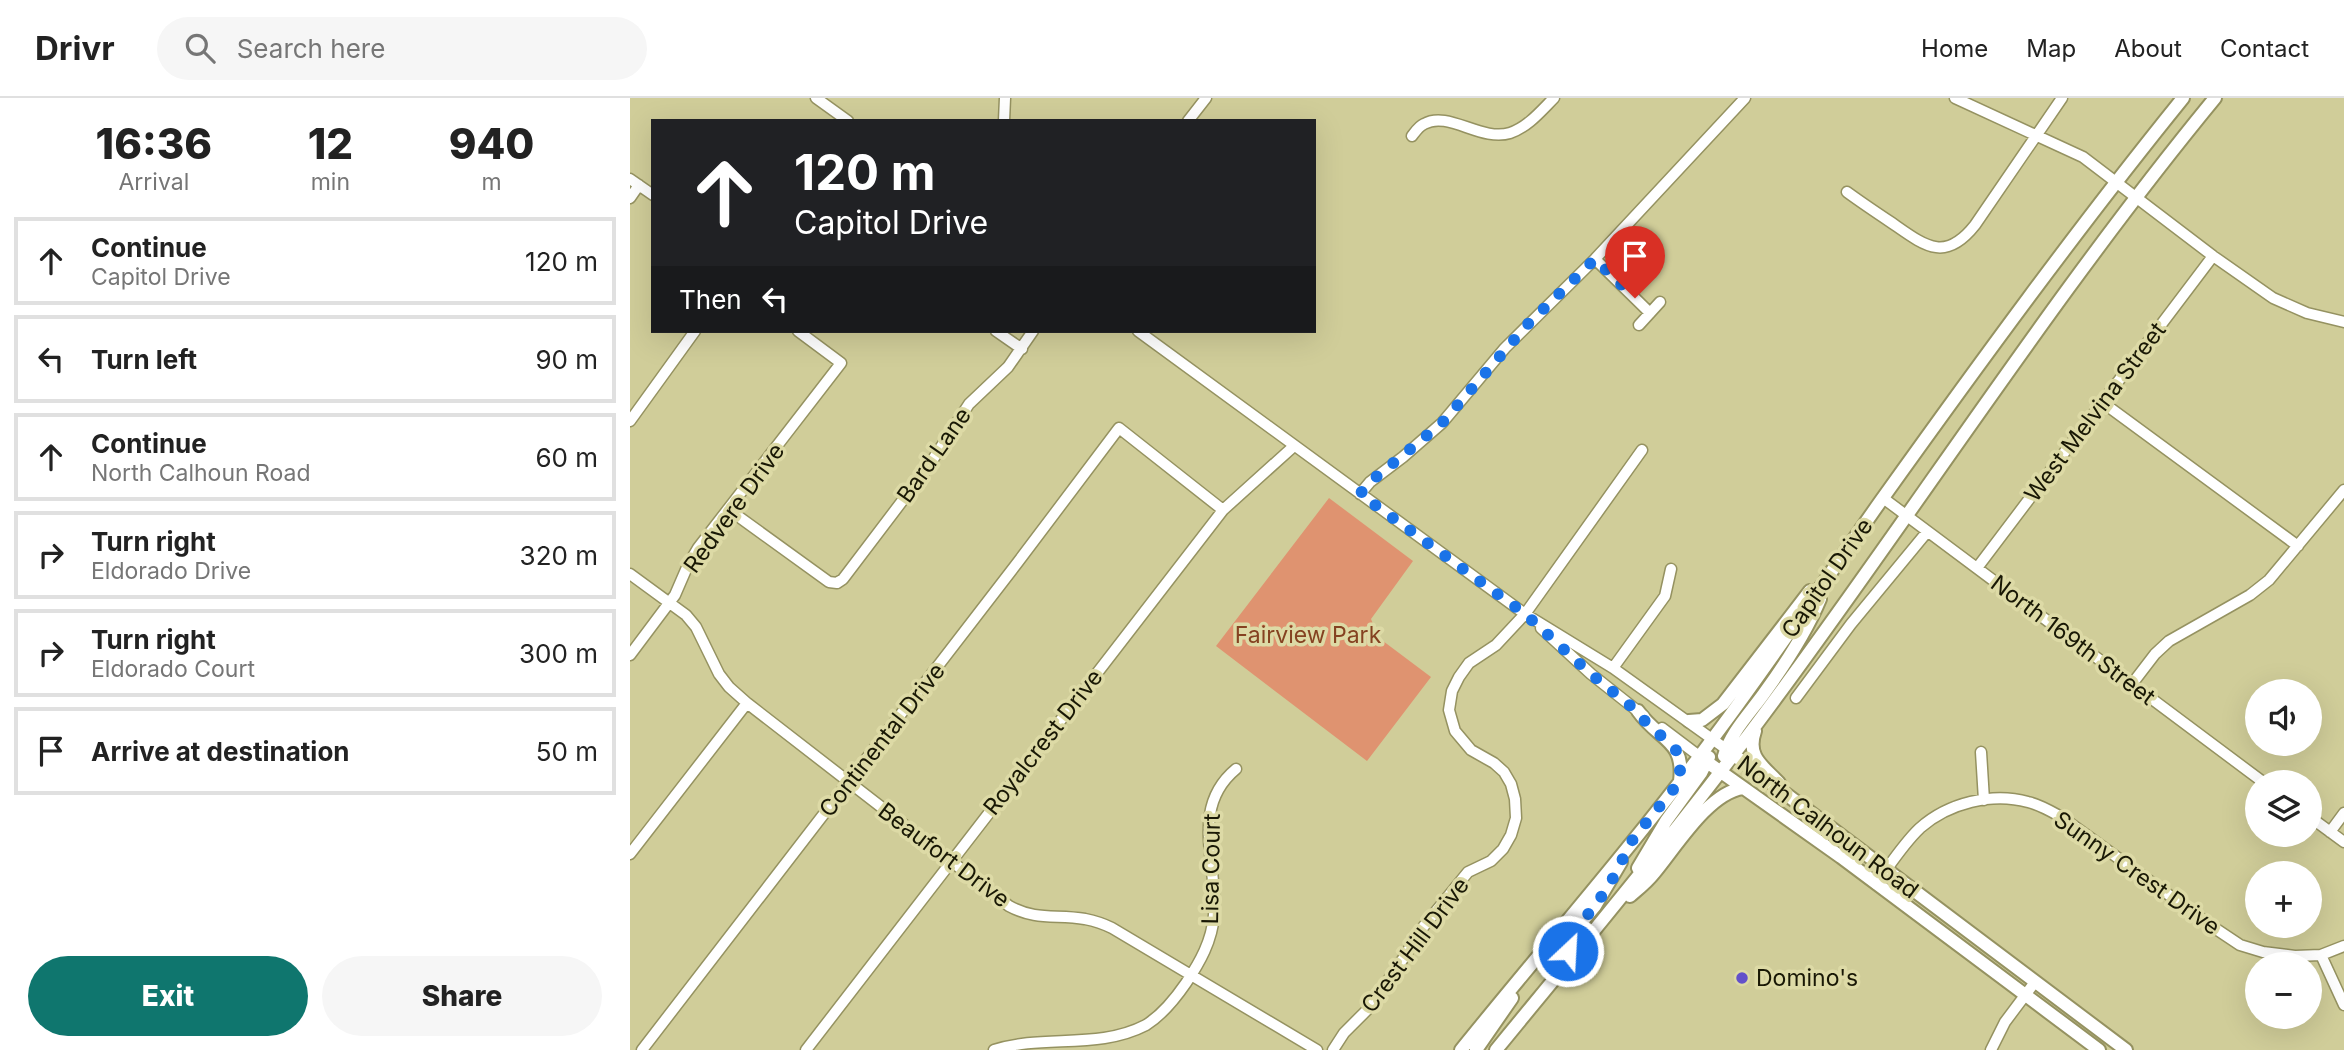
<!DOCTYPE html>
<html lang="en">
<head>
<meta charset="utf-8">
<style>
	:root { --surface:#fff; --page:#f6f6f6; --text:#222; --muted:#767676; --line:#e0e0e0; --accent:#0f766e }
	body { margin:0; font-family:Inter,sans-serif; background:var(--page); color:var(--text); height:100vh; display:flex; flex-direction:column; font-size:26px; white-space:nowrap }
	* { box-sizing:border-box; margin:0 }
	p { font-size:23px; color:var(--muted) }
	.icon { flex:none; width:38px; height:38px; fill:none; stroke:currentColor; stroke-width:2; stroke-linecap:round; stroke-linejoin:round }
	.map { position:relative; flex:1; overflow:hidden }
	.drawer { display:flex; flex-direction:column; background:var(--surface); width:630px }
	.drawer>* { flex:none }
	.top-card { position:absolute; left:21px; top:21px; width:665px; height:214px; border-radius:0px; box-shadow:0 7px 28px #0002; background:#202124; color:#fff; overflow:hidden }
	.buttons { position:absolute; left:1615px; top:581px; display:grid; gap:14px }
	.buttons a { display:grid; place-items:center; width:77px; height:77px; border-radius:50%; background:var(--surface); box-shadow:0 7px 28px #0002; font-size:35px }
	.pin { position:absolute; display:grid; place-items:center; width:60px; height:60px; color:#fff; margin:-72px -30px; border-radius:50% 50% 50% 0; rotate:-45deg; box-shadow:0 0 7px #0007 }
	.pin .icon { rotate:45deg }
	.me { position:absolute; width:77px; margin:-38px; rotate:25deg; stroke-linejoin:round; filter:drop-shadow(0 0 5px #0008) }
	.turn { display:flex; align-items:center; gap:24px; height:147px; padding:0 28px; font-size:32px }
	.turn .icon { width:91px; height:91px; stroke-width:2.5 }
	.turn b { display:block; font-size:49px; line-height:60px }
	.then { display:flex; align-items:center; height:66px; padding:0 28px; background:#0003; gap:14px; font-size:26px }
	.eta { display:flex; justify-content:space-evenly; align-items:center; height:119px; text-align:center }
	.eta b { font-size:42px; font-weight:800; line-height:49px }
	.button { display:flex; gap:14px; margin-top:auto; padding:14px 28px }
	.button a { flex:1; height:80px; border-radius:42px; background:var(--accent); color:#fff; font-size:28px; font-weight:800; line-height:80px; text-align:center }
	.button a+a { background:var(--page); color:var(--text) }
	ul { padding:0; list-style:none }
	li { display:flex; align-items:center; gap:21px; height:88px; margin:0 14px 10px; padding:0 14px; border:4px solid var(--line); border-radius:0px }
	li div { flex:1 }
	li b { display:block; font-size:26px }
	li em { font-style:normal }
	header { display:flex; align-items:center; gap:42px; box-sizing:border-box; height:98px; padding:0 35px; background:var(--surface); border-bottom:2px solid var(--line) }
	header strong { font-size:33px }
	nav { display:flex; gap:38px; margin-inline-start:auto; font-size:24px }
	.search { width:490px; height:63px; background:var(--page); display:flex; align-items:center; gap:18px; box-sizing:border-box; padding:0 24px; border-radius:38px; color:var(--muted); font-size:26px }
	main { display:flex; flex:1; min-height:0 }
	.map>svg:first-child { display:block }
	.green { fill:#df9370 }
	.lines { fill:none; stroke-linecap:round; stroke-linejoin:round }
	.minor-casing { stroke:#959261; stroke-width:13 }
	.major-casing { stroke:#959261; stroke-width:16 }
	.minor { stroke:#fff; stroke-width:10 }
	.major { stroke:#fff; stroke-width:12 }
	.route { stroke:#1a73e8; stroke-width:12; stroke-dasharray:0 21.6 }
	.poi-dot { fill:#6351ca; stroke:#dddaa6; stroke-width:2.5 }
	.labels { text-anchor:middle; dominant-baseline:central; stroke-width:7; stroke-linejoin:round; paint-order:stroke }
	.street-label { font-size:23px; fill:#191805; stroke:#dddaa6 }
	.park-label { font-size:23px; fill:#854221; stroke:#dddaa6 }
	.poi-label { font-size:23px; fill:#191805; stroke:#dddaa6; text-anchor:start }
</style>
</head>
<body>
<header>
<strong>Drivr</strong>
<div class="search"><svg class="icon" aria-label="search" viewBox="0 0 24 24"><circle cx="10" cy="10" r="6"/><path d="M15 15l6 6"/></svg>Search here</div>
<nav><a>Home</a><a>Map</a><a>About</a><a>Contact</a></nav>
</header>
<main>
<section class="drawer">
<div class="eta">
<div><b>16:36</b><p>Arrival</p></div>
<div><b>12</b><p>min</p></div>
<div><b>940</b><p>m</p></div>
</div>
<ul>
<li><svg class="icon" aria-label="ahead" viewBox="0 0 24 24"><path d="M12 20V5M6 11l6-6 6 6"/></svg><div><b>Continue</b><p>Capitol Drive</p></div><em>120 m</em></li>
<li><svg class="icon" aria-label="left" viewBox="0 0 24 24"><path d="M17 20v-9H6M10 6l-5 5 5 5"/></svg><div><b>Turn left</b></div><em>90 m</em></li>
<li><svg class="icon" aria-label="ahead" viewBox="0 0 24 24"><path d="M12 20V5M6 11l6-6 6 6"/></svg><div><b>Continue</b><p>North Calhoun Road</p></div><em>60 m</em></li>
<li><svg class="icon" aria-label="right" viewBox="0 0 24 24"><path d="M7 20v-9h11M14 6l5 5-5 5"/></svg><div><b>Turn right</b><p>Eldorado Drive</p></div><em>320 m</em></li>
<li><svg class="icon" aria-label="right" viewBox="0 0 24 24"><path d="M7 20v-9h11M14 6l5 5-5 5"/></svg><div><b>Turn right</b><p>Eldorado Court</p></div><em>300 m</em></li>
<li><svg class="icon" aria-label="arrive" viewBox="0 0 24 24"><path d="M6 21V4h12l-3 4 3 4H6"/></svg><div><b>Arrive at destination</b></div><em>50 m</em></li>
</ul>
<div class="button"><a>Exit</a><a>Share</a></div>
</section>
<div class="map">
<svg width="1714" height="952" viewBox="0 0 1714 952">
	<rect width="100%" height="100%" fill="#d0cd99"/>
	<path class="green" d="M699 400 783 463 741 521 749 540 801 579 737 663 586 548Z"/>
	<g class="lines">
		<g class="minor-casing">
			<path id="minor" d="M186 0 218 23
				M1325 0 1453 59 1583 158 1643 200 1677 215 1714 224
				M374 23 375 0
				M558 23 576 0
				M782 38C785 34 789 28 794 26 818 12 851 44 880 35 898 29 911 13 924 0
				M0 81 23 97
				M1217 94C1232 105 1247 115 1262 125 1295 148 1315 165 1345 127L1432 0
				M0 100 9 87
				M965 161 1020 215
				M1009 227 1030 204
				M366 233 392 251
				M508 233 895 516 983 570 1096 651
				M1472 304 1668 448
				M0 323 65 233
				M730 396 740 384 773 359 812 325 875 250 965 161 1115 0
				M1253 400 1633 684
				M98 411 199 484 207 485 213 481 298 369 339 306 378 269 403 233
				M1347 470 1583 158
				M0 476 56 517 66 529 89 576 99 589 117 605 379 808C407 823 426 816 455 821 465 823 474 826 482 830L687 952
				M911 530 961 576 1014 618
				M0 557 45 497 58 467 68 450 211 265 168 233
				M983 570 1035 498 1041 471
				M1502 586 1525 556 1539 543 1620 497 1639 482 1714 392
				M1166 600 1221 526 1297 434
				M1032 630 1073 661
				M1351 654 1354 702
				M1680 719 1714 744
				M1700 734 1714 715
				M0 756 117 605
				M1246 786C1260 767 1273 746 1290 730 1318 705 1362 694 1398 704 1411 707 1422 714 1433 720L1583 829 1610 847 1633 854 1665 858 1691 857 1714 848
				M1691 857 1714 907
				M12 952 388 464 489 330 593 412
				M176 952 593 412 664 348
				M364 952C414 936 468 952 516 927 532 917 545 901 556 885 570 864 582 843 584 817 588 765 559 710 606 671
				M703 952 714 935 739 910 777 855 785 839 838 774 861 763 873 751 881 737 886 720 885 701 881 686 874 674 864 665 841 652 825 633 819 612 822 593 829 579 839 565 866 547 895 516 1012 352
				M1361 952 1375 924 1405 884"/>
		</g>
		<g class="major-casing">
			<path id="major" d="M1008 613C1029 643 1055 641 1050 683
				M1059 623 1072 622 1093 606 1180 493
				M1125 633C1116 659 1133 668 1149 685
				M1096 651 1496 952
				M1094 658C1100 635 1121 614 1135 594 1156 565 1176 535 1190 501
				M1077 664 1211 759 1469 952
				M1008 770 1036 723 1071 675 1079 659
				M1000 798C1008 791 1017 784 1024 775 1046 749 1078 695 1113 690
				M942 860 938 853 940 841 945 832 965 808 991 764
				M831 952C915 848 1004 747 1084 639 1142 562 1195 482 1250 404 1348 267 1447 131 1553 0
				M846 952 882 900
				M866 952C961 836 1057 721 1146 600 1293 401 1427 192 1585 0"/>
		</g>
		<use href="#minor" class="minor"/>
		<use href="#major" class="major"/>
	</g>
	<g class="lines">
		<path class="route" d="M938 853 940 841 945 832 965 808 980 786 1003 741 1050 683V658L1043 648 1017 626 1008 614 961 576 895 516 730 396 740 384 812 325 897 227 965 161 1005 200"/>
	</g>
	<circle class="poi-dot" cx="1112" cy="880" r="7"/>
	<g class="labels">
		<g class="street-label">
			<text transform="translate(1465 314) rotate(-53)">West Melvina Street</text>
			<text transform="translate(304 357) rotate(-55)">Bard Lane</text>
			<text transform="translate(104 410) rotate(-54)">Redvere Drive</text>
			<text transform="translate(1197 480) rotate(-55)">Capitol Drive</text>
			<text transform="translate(1443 542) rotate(37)">North 169th Street</text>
			<text transform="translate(252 642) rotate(-52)">Continental Drive</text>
			<text transform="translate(413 644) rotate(-52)">Royalcrest Drive</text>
			<text transform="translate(1198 729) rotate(37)">North Calhoun Road</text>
			<text transform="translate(314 757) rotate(37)">Beaufort Drive</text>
			<text transform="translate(581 771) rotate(-89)">Lisa Court</text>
			<text transform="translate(1507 775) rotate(35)">Sunny Crest Drive</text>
			<text transform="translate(785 847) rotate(-53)">Crest Hill Drive</text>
		</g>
		<g class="park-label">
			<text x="678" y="537">Fairview Park</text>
		</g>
		<g class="poi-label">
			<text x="1126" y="880">Domino's</text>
		</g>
	</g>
</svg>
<div class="buttons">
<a><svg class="icon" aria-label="sound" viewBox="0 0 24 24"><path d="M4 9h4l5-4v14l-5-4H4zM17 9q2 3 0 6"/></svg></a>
<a><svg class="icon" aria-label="layers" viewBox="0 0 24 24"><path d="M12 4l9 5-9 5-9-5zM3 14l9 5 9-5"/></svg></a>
<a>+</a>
<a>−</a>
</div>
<div class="pin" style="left:1005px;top:200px;background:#d93025"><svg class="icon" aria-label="arrive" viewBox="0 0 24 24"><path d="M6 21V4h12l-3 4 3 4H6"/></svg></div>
<svg class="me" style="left:938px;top:853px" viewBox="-20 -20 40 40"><circle r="17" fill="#1a73e8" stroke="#fff" stroke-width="3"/><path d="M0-11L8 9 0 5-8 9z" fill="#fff"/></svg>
<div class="top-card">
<div class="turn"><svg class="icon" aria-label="ahead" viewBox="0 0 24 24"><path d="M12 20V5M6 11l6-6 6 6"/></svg><div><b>120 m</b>Capitol Drive</div></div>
<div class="then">Then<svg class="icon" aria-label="left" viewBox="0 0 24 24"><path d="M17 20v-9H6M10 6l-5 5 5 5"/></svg></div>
</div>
</div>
</main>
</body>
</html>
